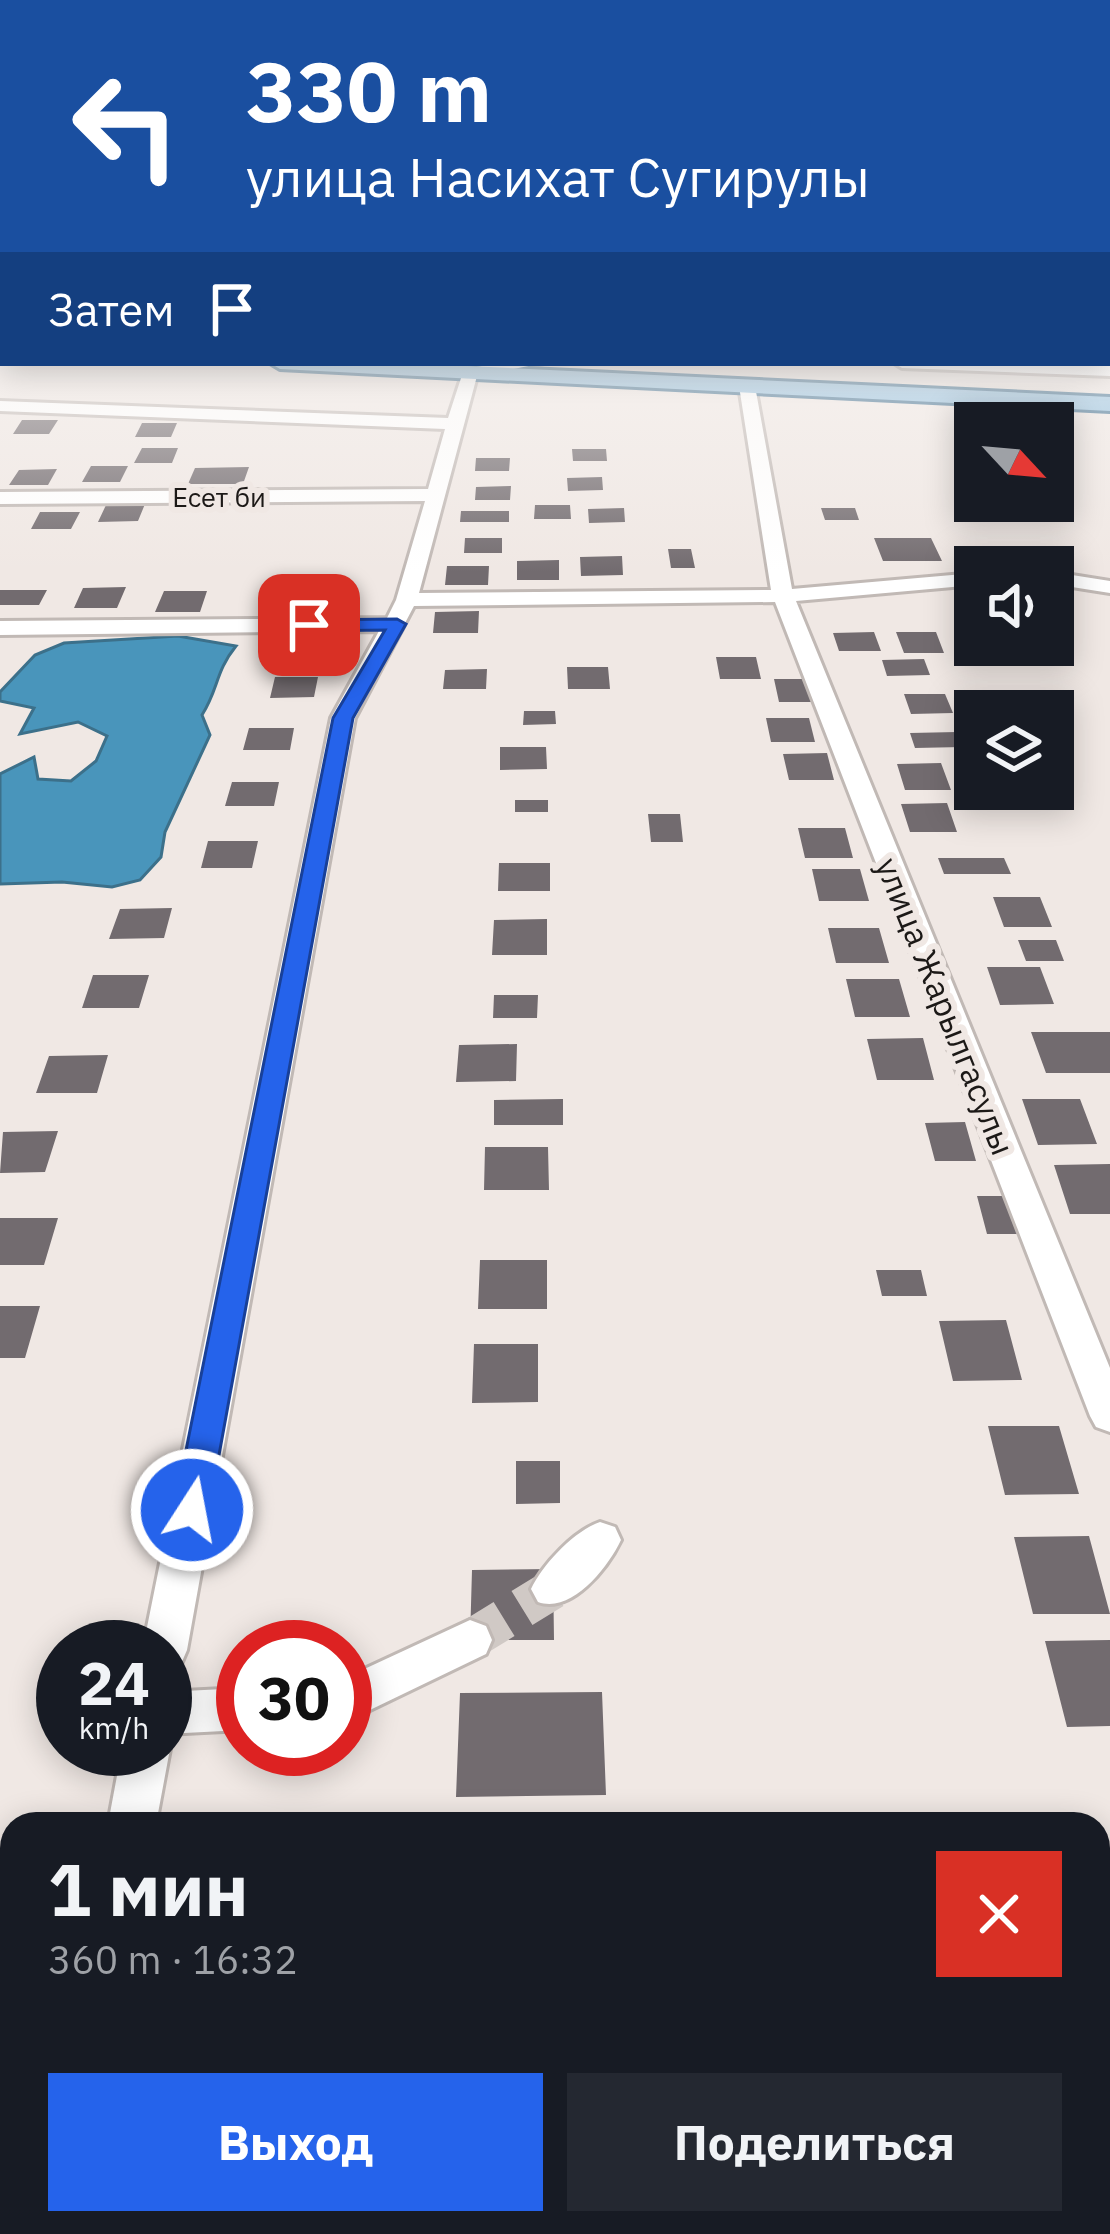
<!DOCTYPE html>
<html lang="ru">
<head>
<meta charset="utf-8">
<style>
	:root { --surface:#171b24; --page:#242831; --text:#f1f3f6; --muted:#9ea1a6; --accent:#2563eb }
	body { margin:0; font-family:"IBM Plex Sans",sans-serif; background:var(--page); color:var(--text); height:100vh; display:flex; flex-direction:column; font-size:45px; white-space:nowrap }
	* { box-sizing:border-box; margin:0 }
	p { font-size:39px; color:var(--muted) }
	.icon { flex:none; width:66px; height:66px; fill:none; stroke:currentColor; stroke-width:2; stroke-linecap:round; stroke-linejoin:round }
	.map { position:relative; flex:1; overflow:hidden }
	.details { position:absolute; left:0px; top:1812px; width:1110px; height:423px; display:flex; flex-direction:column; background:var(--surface); border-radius:36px 36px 0 0; box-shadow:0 6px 30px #0003 }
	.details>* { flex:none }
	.guide { position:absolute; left:0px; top:0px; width:1110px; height:366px; box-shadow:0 6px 30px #0003; background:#1a4fa0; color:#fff; overflow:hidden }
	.needle { width:78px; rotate:116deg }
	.controls { position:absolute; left:954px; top:402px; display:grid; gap:24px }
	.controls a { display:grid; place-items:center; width:120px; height:120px; border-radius:0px; background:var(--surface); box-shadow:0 6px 30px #0003; font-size:60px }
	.speed { position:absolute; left:36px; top:1620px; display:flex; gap:24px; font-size:60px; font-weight:700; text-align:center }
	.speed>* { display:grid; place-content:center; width:156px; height:156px; border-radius:50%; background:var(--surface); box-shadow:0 6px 30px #0003; line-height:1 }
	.speed small { font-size:30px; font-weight:400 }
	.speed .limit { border:18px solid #d22; background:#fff; color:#111 }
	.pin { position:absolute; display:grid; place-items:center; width:102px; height:102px; color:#fff; margin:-51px; border-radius:24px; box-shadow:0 6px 18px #0006 }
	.me { position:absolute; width:132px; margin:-66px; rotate:11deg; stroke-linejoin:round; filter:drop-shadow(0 0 9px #0008) }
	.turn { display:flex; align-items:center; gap:42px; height:252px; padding:0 48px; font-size:54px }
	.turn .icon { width:156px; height:156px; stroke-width:2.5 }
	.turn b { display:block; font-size:84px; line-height:102px }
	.then { display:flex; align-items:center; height:114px; padding:0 48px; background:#0003; gap:24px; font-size:45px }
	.round { display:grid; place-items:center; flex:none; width:126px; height:126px; border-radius:0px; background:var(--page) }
	.headline { display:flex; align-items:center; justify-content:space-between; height:204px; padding:0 48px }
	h1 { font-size:72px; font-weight:700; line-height:90px }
	.action { display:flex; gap:24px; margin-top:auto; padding:24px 48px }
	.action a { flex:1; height:138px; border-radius:0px; background:var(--accent); color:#fff; font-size:48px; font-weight:700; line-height:138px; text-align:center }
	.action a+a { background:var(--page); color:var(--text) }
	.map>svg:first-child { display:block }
	.water { fill:#4995bb; stroke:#3c708a; stroke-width:3 }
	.building { fill:#726b6f }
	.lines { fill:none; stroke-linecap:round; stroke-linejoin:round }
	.minor-tunnel { stroke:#d0c9c5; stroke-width:40; stroke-dasharray:40 21; stroke-linecap:butt }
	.minor-casing { stroke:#c1b9b5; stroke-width:6 }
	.major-casing { stroke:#35688b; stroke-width:6 }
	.minor { fill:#fff; fill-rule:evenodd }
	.major { fill:#8ebedf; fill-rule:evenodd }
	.route { fill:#2563eb; stroke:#184099; stroke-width:3 }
	.labels { text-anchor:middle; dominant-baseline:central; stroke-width:12; stroke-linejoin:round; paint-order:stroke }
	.far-street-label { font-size:27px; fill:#1c1917; stroke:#f0e8e4 }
	.street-label { font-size:33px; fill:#1c1917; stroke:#f0e8e4 }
</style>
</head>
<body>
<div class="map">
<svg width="1110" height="2234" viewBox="0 0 1110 2234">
	<rect width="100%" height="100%" fill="#f0e8e4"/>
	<path class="water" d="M178 636 236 646C215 672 219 688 202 715L210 735 165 832 161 857 140 880 112 887 62 882 0 884V774L34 757 38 779 71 781 96 761 107 736 78 722 20 734 34 708 0 701V692L35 655 64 643Z"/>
	<path class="building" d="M22 420H58L49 434H13Z
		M142 423H177L171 437H135Z
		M142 448H178L172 463H134Z
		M572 449H606L607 461H573Z
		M476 458H510L509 471H475Z
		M91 466H128L120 482H82Z
		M249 467 243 484H188L195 468Z
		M57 469 48 485H9L19 470Z
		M602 477 603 490 568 491 567 478Z
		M511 486 510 500H475L476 487Z
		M145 504 138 521 98 522 106 505Z
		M535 505H570L571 519H534Z
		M624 508 625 522 589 523 588 509Z
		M821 508H855L859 520H825Z
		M461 511H509V522H460Z
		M40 512H80L71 529H31Z
		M465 538H502V553H464Z
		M874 538H931L942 561H883Z
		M668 549H691L695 568H671Z
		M622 556 623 575 581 576 580 557Z
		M559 560V580H517V561Z
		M447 566H489L488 585H445Z
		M126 587 117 608H74L83 588Z
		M0 590H47L39 605H0Z
		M164 591H207L200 612H155Z
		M479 611 478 633H433L435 612Z
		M874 632 881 651H839L833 633Z
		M896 632H936L944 653H904Z
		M293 637H334L331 656H289Z
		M716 657H756L761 679H720Z
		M924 659 930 675 887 676 882 660Z
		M567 667H608L610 689H568Z
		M487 669 486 689H443L445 670Z
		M275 677H318L314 697 270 698Z
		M774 679H815L821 702H779Z
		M904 694H945L953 713 911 714Z
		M524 711H555L556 724 523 725Z
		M766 718H809L815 742H771Z
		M249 728H294L290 750H243Z
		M957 732 962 747 915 748 910 733Z
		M500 747H546L547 769 500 770Z
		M827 753 834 780H789L783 754Z
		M941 763 951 790H905L897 764Z
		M232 782H279L274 806H225Z
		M515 800H548V812H515Z
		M947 803 957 832H910L901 804Z
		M648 814H680L683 842H651Z
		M798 828H845L853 858H805Z
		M208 841H258L252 868H201Z
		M938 858H1004L1011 874H944Z
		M499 863H550V891H498Z
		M812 869H860L869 901H819Z
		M993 897H1040L1052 927H1004Z
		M172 908 164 938 109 939 120 909Z
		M547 919V955H492L494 920Z
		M828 928H879L889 963H836Z
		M1018 940H1056L1064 961H1026Z
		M987 967H1040L1054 1004 1000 1005Z
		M93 975H149L139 1008H82Z
		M846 979H899L910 1017H855Z
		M494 995H538L537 1018H493Z
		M1031 1032H1110V1073H1046Z
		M923 1038 934 1080H877L867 1039Z
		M517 1044 516 1081 456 1082 459 1045Z
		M108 1055 97 1093H36L49 1056Z
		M563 1099V1125H494V1100Z
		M1022 1099H1080L1097 1144 1038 1145Z
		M965 1122 976 1161H935L925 1123Z
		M58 1131 45 1172 0 1173 3 1132Z
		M485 1147H548L549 1190H484Z
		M1110 1164V1214H1070L1054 1165Z
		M977 1196H1008L1019 1234H987Z
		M0 1218H58L44 1265H0Z
		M480 1260H547V1309H478Z
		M876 1270H921L927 1296H882Z
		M0 1306H40L25 1358H0Z
		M1006 1320 1022 1380 953 1381 939 1321Z
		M474 1344H538V1402L472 1403Z
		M988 1426H1059L1079 1494 1005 1495Z
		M516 1461H560V1503L516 1504Z
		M1089 1536 1110 1614H1033L1014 1537Z
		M553 1569 554 1640H470L472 1570Z
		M1110 1640V1726L1067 1727 1045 1641Z
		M602 1692 606 1795 456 1797 460 1693Z"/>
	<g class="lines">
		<path class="minor-tunnel" d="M470 1640 553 1589"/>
		<g class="minor-casing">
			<path id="minor" d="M0 276H3L0 286Z
				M500 363H544L477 376 419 593 771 590 739 386 747 381 755 386 792 589 975 573V585L796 601 1110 1368V1432L1096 1427 1090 1416 775 602 414 606 355 718 187 1650 181 1664 165 1670V1647H143L331 718 379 631 0 635V621L387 618 396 600 425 501 0 504V492L428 489 445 429 0 411V401L448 418 464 369Z
				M894 363 1110 366V376L902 368Z
				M1053 572 1110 581V593L1053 584Z
				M600 1522 615 1527 621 1540C607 1569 571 1614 538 1602L531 1589C543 1564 574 1531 600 1522Z
				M470 1620 486 1626 492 1640 486 1654 345 1722V1678Z
				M243 1688V1730L165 1734V1692Z
				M165 1739 170 1749 156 1824H108L122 1749H165Z
				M26 2223H84L82 2234H24Z"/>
		</g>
		<g class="major-casing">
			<path id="major" d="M0 343H3V355H0Z
				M270 363H406L1110 397V411L280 369Z"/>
		</g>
		<use href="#minor" class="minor"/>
		<use href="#major" class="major"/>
	</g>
	<linearGradient id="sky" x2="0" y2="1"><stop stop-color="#68a8d6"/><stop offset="0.45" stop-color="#f8f5f3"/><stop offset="1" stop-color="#f8f5f3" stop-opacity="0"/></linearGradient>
	<rect width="1110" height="572" fill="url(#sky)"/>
	<path class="route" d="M397 619 406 624 353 718 209 1510 204 1521 192 1525 179 1521 174 1510 333 718 385 630 309 631 300 625 309 620Z"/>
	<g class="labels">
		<g class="far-street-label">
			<text x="219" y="496">Есет би</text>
		</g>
		<g class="street-label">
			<text transform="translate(946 1006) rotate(68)">улица Жарылгасулы</text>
		</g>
	</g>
</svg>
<div class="controls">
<a><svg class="needle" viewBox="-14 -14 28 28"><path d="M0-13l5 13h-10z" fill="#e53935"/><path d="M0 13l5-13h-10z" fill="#9ea1a6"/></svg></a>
<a><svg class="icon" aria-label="sound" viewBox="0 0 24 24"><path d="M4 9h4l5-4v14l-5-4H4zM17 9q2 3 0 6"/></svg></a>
<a><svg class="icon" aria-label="layers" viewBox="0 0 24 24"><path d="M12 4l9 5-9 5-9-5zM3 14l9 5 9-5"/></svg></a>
</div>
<div class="speed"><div>24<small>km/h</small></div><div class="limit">30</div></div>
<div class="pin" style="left:309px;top:625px;background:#d93025"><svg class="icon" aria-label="arrive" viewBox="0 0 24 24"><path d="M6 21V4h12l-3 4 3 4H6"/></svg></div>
<svg class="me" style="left:192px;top:1510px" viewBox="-20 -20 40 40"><circle r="17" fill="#2563eb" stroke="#fff" stroke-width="3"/><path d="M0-11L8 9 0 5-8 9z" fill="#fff"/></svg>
<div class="guide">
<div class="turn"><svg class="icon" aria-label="left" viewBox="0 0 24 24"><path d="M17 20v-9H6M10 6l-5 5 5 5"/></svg><div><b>330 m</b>улица Насихат Сугирулы</div></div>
<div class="then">Затем<svg class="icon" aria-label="arrive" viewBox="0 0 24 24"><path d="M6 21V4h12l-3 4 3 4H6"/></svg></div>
</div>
<section class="details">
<div class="headline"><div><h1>1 мин</h1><p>360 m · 16:32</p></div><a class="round" style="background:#d93025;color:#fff"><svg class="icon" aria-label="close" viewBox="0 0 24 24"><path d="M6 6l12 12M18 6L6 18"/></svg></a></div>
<div class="action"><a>Выход</a><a>Поделиться</a></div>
</section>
</div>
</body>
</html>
